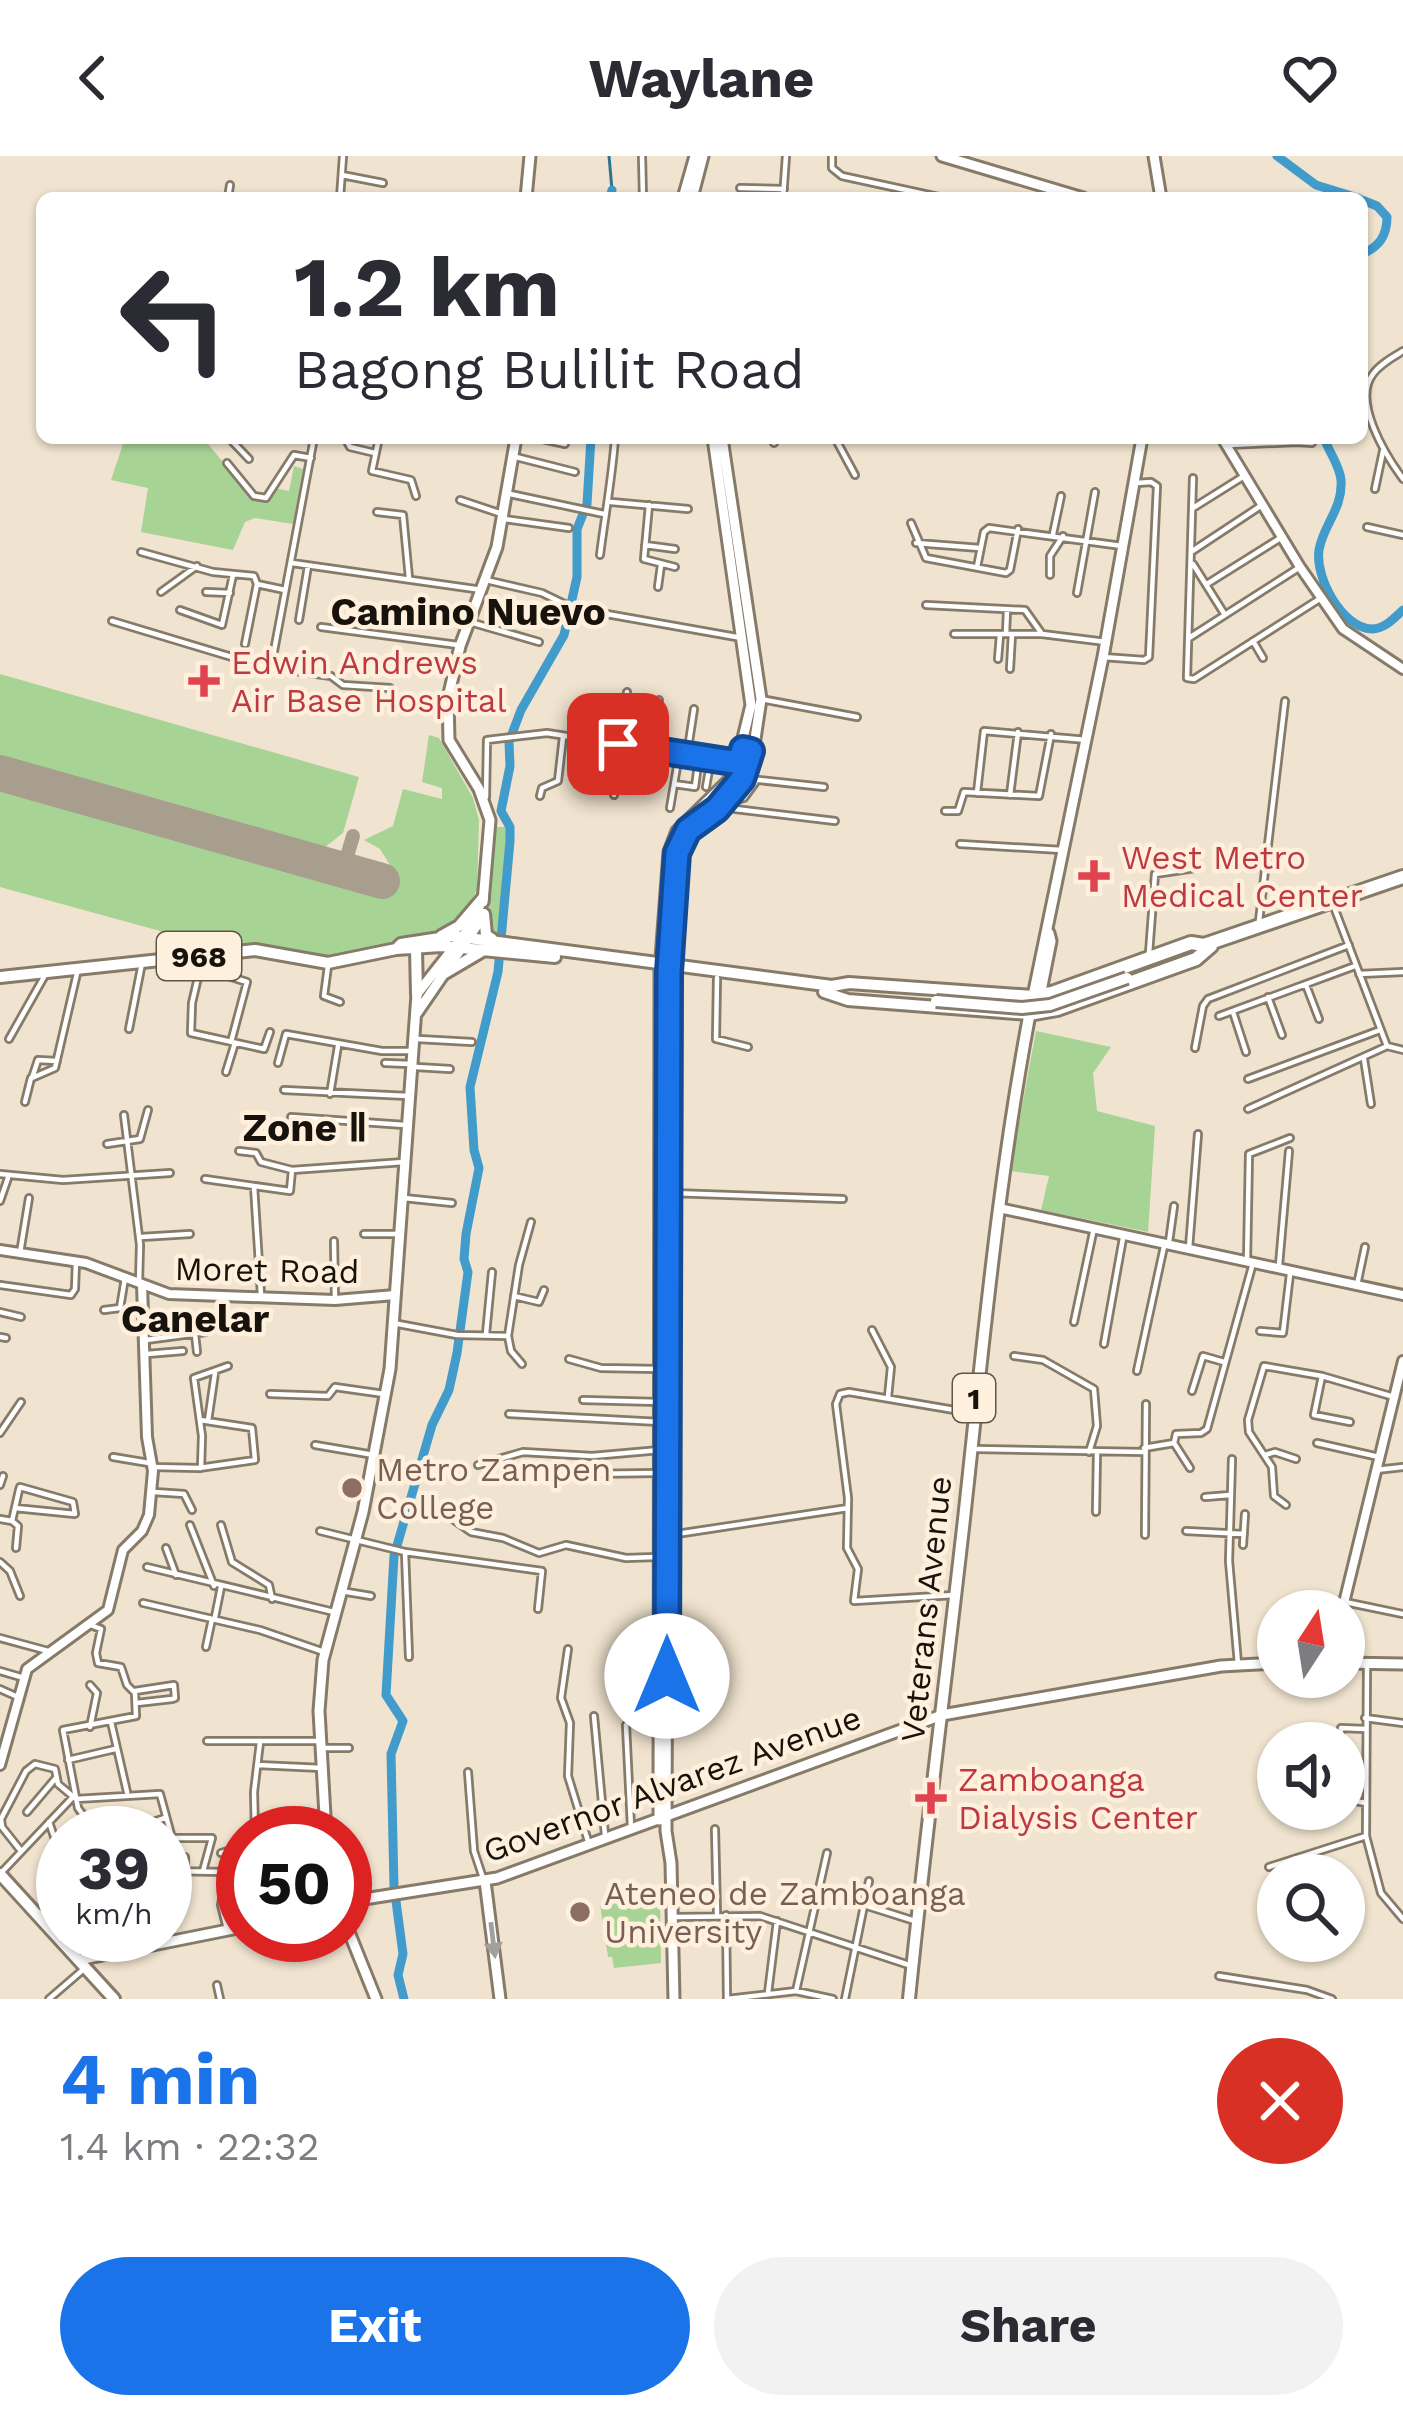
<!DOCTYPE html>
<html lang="en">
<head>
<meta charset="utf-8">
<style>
	:root { --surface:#fff; --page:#f2f2f3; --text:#2b2b33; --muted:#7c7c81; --accent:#1a73e8 }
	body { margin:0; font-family:"Work Sans",sans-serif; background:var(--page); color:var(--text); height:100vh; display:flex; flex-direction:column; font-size:45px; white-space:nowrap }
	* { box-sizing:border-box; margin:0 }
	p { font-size:39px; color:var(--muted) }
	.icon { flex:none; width:66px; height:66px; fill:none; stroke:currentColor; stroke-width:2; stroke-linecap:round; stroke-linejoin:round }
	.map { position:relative; height:1843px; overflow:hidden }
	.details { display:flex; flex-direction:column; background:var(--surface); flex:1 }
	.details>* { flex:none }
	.hud { position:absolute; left:36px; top:36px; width:1332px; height:252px; border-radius:18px; box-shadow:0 3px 9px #0004; background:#fff; color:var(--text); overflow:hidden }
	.needle { width:78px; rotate:12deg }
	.fabs { position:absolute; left:1257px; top:1434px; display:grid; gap:24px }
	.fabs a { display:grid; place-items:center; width:108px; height:108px; border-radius:50%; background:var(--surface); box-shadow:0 3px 9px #0004; font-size:60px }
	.speed { position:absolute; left:36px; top:1650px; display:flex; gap:24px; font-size:60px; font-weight:700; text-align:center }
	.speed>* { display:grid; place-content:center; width:156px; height:156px; border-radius:50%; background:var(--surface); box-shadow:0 3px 9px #0004; line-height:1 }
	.speed small { font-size:30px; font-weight:400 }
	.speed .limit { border:18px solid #d22; background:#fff; color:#111 }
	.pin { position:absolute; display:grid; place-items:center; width:102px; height:102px; color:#fff; margin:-51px; border-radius:24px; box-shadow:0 6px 18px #0006 }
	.me { position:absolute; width:132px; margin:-66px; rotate:0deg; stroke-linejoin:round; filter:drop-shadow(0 0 9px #0008) }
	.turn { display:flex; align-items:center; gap:42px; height:252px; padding:0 60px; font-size:54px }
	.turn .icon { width:156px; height:156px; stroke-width:2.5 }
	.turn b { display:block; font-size:84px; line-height:102px }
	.round { display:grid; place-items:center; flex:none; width:126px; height:126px; border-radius:63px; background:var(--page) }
	.head { display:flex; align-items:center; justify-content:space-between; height:204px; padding:0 60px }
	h1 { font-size:72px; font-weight:700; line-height:90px; color:var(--accent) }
	.primary-button { display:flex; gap:24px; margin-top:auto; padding:24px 60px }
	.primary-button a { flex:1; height:138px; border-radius:72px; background:var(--accent); color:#fff; font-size:48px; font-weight:700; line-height:138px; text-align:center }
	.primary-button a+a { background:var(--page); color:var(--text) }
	header { display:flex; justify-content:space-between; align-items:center; height:156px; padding:0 60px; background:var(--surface); font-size:54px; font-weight:700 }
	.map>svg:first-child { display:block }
	.green { fill:#a7d395 }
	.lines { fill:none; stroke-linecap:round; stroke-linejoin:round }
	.stream { stroke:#347291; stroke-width:3 }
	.river { stroke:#419bcb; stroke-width:9 }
	.taxiway { stroke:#a89e8e; stroke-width:14 }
	.runway { stroke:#a89e8e; stroke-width:36 }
	.minor-casing { stroke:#867a69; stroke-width:10 }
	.tertiary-casing { stroke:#867a69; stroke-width:14 }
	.secondary-casing { stroke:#867a69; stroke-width:15 }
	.primary-casing { stroke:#867a69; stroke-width:16 }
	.trunk-casing { stroke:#867a69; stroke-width:18 }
	.minor { stroke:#fff; stroke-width:4.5 }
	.tertiary { stroke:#fff; stroke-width:8 }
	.secondary { stroke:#fff; stroke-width:9 }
	.primary { stroke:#fff; stroke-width:10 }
	.trunk { stroke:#fff; stroke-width:12 }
	.primary-bridge-casing { stroke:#867a69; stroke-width:16; stroke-linecap:butt }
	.primary-bridge { stroke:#fff; stroke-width:10 }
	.oneway { fill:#a2a09d }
	.route-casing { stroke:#114b97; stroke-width:30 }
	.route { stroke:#1a73e8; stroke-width:21 }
	.health-dot { fill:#e0444e; stroke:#fef0dc; stroke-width:4.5 }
	.education-dot { fill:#8d6e63; stroke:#fef0dc; stroke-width:4.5 }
	.labels { text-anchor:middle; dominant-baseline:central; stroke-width:9; stroke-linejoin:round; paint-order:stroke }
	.shield { fill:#fef0dc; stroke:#5c554a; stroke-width:3 }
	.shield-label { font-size:30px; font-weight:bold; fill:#17120b }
	.health-label { font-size:33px; fill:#be3a42; stroke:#fef0dc; text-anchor:start }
	.street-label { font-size:33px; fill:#17120b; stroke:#fef0dc }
	.education-label { font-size:33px; fill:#785e54; stroke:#fef0dc; text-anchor:start }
	.quarter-label { font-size:39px; font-weight:bold; fill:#17120b; stroke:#fef0dc }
</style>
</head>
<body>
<header><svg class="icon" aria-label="back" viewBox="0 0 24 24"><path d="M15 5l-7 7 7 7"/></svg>Waylane<svg class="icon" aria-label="heart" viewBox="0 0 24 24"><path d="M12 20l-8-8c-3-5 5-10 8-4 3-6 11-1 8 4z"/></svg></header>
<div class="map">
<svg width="1403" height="1843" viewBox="0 0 1403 1843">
	<rect width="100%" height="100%" fill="#f0e3cf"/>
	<path class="green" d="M125 282H203L252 341 266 344 274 332 289 335 294 310 303 313 293 368 255 362 245 366 233 394 141 376 148 332 111 324Z
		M0 518 359 621 343 677 325 691 0 599Z
		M429 579 439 582 473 642 479 664 477 734 464 760 442 777 327 800 259 788 222 792 0 731V634L380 740 390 709 380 693 364 684 393 670 403 633 442 643V632L422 626Z
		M492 671H508L499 778 490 777 489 773Z
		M1036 875 1111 891 1093 917 1097 955 1155 970 1148 1076 1041 1054 1049 1020 1010 1015Z
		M660 1741 661 1807 614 1812 612 1801H608L600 1748Z"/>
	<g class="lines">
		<path class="stream" d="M609 0 612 34"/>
		<path class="river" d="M1277 0 1316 29 1358 42
			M610 42 612 34
			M1362 44 1377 50 1387 61C1387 80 1379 91 1362 98
			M1324 282C1329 296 1340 310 1341 324 1343 353 1323 369 1319 394 1315 422 1342 472 1372 473 1385 473 1394 462 1403 454
			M404 1843 398 1819 403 1798 394 1730 391 1598 403 1565 386 1539 394 1400 432 1269 449 1234 457 1197 468 1116 464 1103 466 1078 479 1012 474 994 470 931 498 816 510 685V671L501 655 510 610 509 586 521 554 564 479 577 421V373L587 348 591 282"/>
		<path class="taxiway" d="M343 714 353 680
			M346 715 380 713 377 724 370 730 364 729 353 717"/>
		<path class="runway" d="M0 617 382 725"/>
		<g class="minor-casing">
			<path id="minor" d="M642 0 643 42
				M832 0V12L842 20 943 42
				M342 19 383 27
				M740 32 784 33
				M228 42 230 29
				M340 42 343 0
				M783 42 786 0
				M1403 195C1393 201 1380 208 1373 218 1352 245 1386 300 1403 323
				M229 282 249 303
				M345 282 350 291 375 297
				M379 282 372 315 411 324 416 340
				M538 282 565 288
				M835 282 855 319
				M1297 286 1312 287
				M774 287 777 282
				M1227 289 1297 286V282
				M516 301 575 316
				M227 307 254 340 266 342 294 299 311 302
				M1193 322 1187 522 1194 523 1321 442
				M1375 333 1383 295
				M510 338 604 358
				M460 344 499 357
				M611 346 688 353
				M649 349 644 403 675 411
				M1193 352 1244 320
				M377 356 403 359 409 422
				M504 363 569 372
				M911 367 926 402 1006 417 1010 414 1018 373
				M1367 371 1403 379
				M1053 378 1061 340
				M916 387 980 392
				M645 389 675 393
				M141 396 213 416 254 420 257 428 245 488
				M1191 396 1262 349
				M600 399C605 359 612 323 615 282
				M292 407 482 434
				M1193 408 1225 459
				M977 411 984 376 989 372 1122 390
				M1050 419V400L1063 380
				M486 424 542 437 573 452 742 482
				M257 428 285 434
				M1207 428 1282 381
				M658 431 661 409
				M161 436 197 410
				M206 436 230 437
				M1077 437 1095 336
				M926 449 1025 454 1042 478
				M180 454 222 469 233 419
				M299 464 308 410
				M112 465 265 511 331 520 343 529 390 532
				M470 466 539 486
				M321 471 458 489
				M954 478H1042L1106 486
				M1006 478 1007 454
				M1189 482 1300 411
				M1253 485 1263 502
				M1103 501 1144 504 1149 501 1157 330 1151 326 1137 327
				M998 503 1000 479
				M271 511 314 282
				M1010 513 1012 478
				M761 543 857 561
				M618 588 627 536
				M652 592 659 544
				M687 599 694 553
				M740 622 824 631
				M577 628 587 583
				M674 628 695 631 699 601
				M706 631 711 603
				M977 637 984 575 1087 584
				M614 639 623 591
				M1010 639 1018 576
				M540 640 542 632 558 625 563 581
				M732 640 735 653 835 665
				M486 641 487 584 547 577 733 606
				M733 645 744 642 755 627
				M670 652 679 599
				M945 655H958L964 636 1039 640 1051 578
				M960 688 1062 694
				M1334 751 1387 890 1403 894
				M1259 765 1285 545
				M223 797 225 819 247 826 231 886
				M1149 797 1155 718 1195 712
				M203 800 192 847 191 877 264 893 270 876
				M328 810 324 840 340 846
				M1359 818 1403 816
				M717 822 716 883 748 891
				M1306 829 1319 863
				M1268 841 1282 879
				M1233 856 1246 896
				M1219 860 1355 810
				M129 873 142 807
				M9 883 44 821
				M418 883 472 886
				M1195 892 1203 850 1208 843 1349 789
				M1364 903 1371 948
				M57 905 38 904 32 922 55 912 78 813
				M278 907 286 878 382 895H410
				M385 907 410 908
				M416 911 450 913
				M226 916 235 887
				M1248 923 1380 874
				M284 934 408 940
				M330 938 338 890
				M25 946 31 922
				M1248 953 1385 891
				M124 959 140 1089 139 1127
				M291 961 405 969
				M107 988 140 983 148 954
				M239 995 256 997 261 1006 292 1014
				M0 1018 63 1024 170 1017
				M205 1023 290 1035 292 1014 404 1006
				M254 1030 261 1139
				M672 1037 843 1043
				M404 1042 452 1047
				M0 1045 8 1022
				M364 1078H399
				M141 1081 190 1078
				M334 1085 335 1144
				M1169 1086 1174 1050
				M1189 1092 1198 978
				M20 1097 29 1042
				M1247 1105 1249 998 1290 982
				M1279 1109 1289 995
				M0 1129 71 1139 75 1133 76 1105
				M1357 1129 1365 1091
				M514 1140 539 1146 544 1134
				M104 1154 120 1152 125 1122
				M0 1156 21 1161
				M1074 1166 1094 1072
				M393 1167 457 1179 508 1180 511 1195 522 1208
				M872 1174 891 1211 888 1241
				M1260 1175 1283 1177 1290 1118
				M195 1178 197 1196
				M486 1178 492 1116
				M508 1180 519 1109 531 1066
				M0 1181 6 1182
				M146 1184 206 1176
				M1104 1188 1123 1082
				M147 1198 183 1195
				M1014 1200 1043 1204 1094 1233 1097 1270 1089 1296
				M569 1203 601 1212 658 1213
				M1137 1215 1165 1086
				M1322 1220 1314 1259 1350 1266
				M1192 1235 1203 1200 1224 1206
				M270 1238 328 1240 335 1231 384 1238
				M583 1244 659 1246
				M509 1258 660 1266
				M208 1265 215 1217
				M0 1277 21 1246
				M1174 1287 1190 1312
				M1317 1287 1379 1301
				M315 1289 374 1299
				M1144 1292 1174 1287 1176 1278 1201 1277 1207 1273 1253 1107
				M976 1293 1144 1296
				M1265 1299 1275 1296 1296 1303
				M113 1301 149 1307
				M1232 1303 1229 1405 1238 1508
				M478 1309 523 1296 592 1300 660 1294
				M152 1311 199 1312 255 1304 252 1272 200 1264
				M201 1312 202 1280 194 1222 228 1210
				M1376 1314 1403 1311
				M580 1318 658 1317
				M0 1329 3 1320
				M154 1336 184 1338 192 1354
				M1205 1341 1230 1339
				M433 1349 471 1376 503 1382 539 1397 566 1389 626 1402 656 1401
				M1286 1349 1274 1340 1272 1311 1249 1276 1248 1264 1264 1210 1322 1220 1394 1241
				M15 1352 75 1358 73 1346 20 1331 19 1334 12 1365 18 1370 16 1392
				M1096 1356 1097 1296
				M0 1363 12 1365
				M190 1369 214 1430
				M221 1369 232 1406 269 1429 272 1443
				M320 1375 405 1396 542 1415 538 1453
				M1186 1375 1244 1378
				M670 1379 848 1352
				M1145 1379 1146 1248
				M1243 1389 1245 1358
				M166 1392 176 1419
				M405 1396 409 1501
				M0 1406 10 1415 20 1440
				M147 1411 334 1456
				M341 1435 371 1440
				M955 1439 854 1445 858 1413 847 1392 848 1342 836 1248 840 1238 849 1236 972 1257
				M1345 1446 1403 1458
				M143 1447 260 1474 324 1496
				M215 1461 221 1431
				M88 1468 101 1473 96 1497 98 1507 121 1511 127 1529 135 1537 136 1560 63 1574 78 1652 96 1677
				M0 1482 48 1495
				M206 1491 212 1463
				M568 1493 561 1542 570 1567 568 1620 588 1685
				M1367 1509 1366 1680 1381 1737 1403 1763
				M0 1515 24 1522
				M0 1533 20 1542
				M135 1535 174 1529 175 1542 172 1543 137 1547
				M594 1560 605 1679
				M1365 1562 1403 1567
				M111 1566 127 1636
				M626 1569 631 1671
				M90 1571 97 1537 90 1529
				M207 1585H320
				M1340 1587 1341 1572 1365 1573
				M321 1592H349
				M68 1604 115 1593
				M258 1609 322 1612
				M468 1616 474 1695 483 1722
				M1344 1643 1366 1647
				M27 1656 55 1623
				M49 1666 63 1707
				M715 1673 717 1757
				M138 1677 144 1669 165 1662
				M255 1677 254 1636 260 1586
				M21 1695 2 1671 1 1663 26 1615 35 1608 55 1613 58 1628 76 1643 160 1638 172 1682H212L203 1715
				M221 1697 231 1694 234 1703 231 1715 227 1716 221 1749 227 1773
				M185 1701V1715
				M1269 1711 1366 1680
				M165 1715 227 1716
				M0 1718 73 1641
				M820 1735 918 1766
				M40 1758 63 1738
				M726 1759 727 1843 796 1835 833 1843
				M674 1761 760 1760 912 1810
				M1219 1820 1307 1834 1332 1843
				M217 1829 220 1843
				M796 1835 827 1697
				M768 1837 777 1765
				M49 1843 85 1812
				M845 1843 869 1725"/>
		</g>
		<g class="tertiary-casing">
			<path id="tertiary" d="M1222 282 1300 411 1343 473 1403 513
				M999 1052 1403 1139
				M0 1094 86 1107 169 1138 335 1144 395 1139
				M1342 1455 1403 1205
				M0 1609 27 1513 108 1454 123 1394 142 1375 149 1359 153 1315 147 1281 142 1128"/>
		</g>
		<g class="secondary-casing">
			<path id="secondary" d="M942 0 1083 42
				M1154 0 1161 42
				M526 42 530 0
				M683 42 695 0
				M692 42 703 0
				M483 746 490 664 479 633 449 584 448 542 460 490 497 391 516 282
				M1033 840 1103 501 1142 282
				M1040 840 1051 785 1049 777
				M417 857 482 762
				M1344 1507 1403 1508
				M659 1664 660 815 669 696 677 675 734 619 751 549 713 282
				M326 1677 319 1555 323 1504 363 1356 390 1213 417 838 466 776 481 747
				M485 1725 500 1843
				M345 1746 497 1722 942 1559 1221 1510 1278 1507
				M345 1766 376 1843
				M78 1804 243 1771
				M674 1843 671 1707 666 1675 669 816 677 697 688 674 717 653 742 623 755 583 761 543 722 282"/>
		</g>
		<g class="primary-casing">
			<path id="primary" d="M484 758 486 779 492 783
				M441 780 459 770 483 742
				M396 793 401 788 453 780 832 830 849 827 1033 840C999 1013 983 1189 964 1363 946 1523 925 1683 909 1843
				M416 793 417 838
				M445 817 484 794
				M0 821 255 794 328 807 396 793 441 790 555 801
				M824 836 848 844 1029 858
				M0 1718 114 1843"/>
		</g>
		<g class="trunk-casing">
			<path id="trunk" d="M1033 840 1052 837 1191 787 1204 789 1403 721
				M1029 858 1057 853 1196 803 1211 790"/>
		</g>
		<use href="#minor" class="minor"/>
		<use href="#tertiary" class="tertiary"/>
		<use href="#secondary" class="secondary"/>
		<use href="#primary" class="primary"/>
		<use href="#trunk" class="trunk"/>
		<g class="primary-bridge-casing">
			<path id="primary-bridge" d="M936 845 1022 852 1050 849 1127 822"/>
		</g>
		<use href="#primary-bridge" class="primary-bridge"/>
	</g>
	<defs><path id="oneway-solid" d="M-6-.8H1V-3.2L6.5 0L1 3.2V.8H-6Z" transform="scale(3)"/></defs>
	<use class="oneway" href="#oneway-solid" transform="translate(493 1784) rotate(83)"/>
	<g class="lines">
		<g class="route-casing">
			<path id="route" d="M618 588 739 607 743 593 751 595 742 623 717 653 688 674 677 697 669 816 667 1520"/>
		</g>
		<use href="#route" class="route"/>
	</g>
	<g class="health-dot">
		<path d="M198 507h12v12h12v12h-12v12h-12v-12h-12v-12h12z"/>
		<path d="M1088 702h12v12h12v12h-12v12h-12v-12h-12v-12h12z"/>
		<path d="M925 1624h12v12h12v12h-12v12h-12v-12h-12v-12h12z"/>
	</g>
	<g class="education-dot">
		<circle cx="352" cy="1332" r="12"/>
		<circle cx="580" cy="1756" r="12"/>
	</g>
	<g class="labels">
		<g class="shield">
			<rect x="157" y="776" width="84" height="48" rx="9"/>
			<rect x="953" y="1218" width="42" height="48" rx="9"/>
		</g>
		<g class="shield-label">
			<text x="199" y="800">968</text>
			<text x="974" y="1242">1</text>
		</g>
		<g class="health-label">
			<text x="231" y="506">Edwin Andrews<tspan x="231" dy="38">Air Base Hospital</tspan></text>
			<text x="1121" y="701">West Metro<tspan x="1121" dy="38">Medical Center</tspan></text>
			<text x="958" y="1623">Zamboanga<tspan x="958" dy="38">Dialysis Center</tspan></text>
		</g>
		<g class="street-label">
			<text transform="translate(267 1114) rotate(1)">Moret Road</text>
			<text transform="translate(926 1453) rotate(-84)">Veterans Avenue</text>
			<text transform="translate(672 1628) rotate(-20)">Governor Alvarez Avenue</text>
		</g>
		<g class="education-label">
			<text x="376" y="1313">Metro Zampen<tspan x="376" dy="38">College</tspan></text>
			<text x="604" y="1737">Ateneo de Zamboanga<tspan x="604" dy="38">University</tspan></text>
		</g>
		<g class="quarter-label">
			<text x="468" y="455">Camino Nuevo</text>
			<text x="305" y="971">Zone Ⅱ</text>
			<text x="195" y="1162">Canelar</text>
		</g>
	</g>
</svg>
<div class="fabs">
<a><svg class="needle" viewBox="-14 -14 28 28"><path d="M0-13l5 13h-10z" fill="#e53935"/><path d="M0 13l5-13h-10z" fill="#7c7c81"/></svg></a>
<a><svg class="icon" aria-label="sound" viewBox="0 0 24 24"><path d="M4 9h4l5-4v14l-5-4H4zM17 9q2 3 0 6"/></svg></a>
<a><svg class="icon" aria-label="search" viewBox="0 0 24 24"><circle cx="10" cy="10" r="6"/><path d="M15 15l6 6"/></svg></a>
</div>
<div class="speed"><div>39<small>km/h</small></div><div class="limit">50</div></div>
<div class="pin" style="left:618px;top:588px;background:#d93025"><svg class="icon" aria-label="arrive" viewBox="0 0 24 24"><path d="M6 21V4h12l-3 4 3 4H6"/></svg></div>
<svg class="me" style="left:667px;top:1520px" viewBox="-20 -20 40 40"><circle r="19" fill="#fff"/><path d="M0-13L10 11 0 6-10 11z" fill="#1a73e8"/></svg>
<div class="hud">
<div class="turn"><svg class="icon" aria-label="left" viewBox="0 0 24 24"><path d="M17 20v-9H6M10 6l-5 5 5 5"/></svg><div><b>1.2 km</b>Bagong Bulilit Road</div></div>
</div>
</div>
<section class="details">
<div class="head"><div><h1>4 min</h1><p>1.4 km · 22:32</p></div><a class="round" style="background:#d93025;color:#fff"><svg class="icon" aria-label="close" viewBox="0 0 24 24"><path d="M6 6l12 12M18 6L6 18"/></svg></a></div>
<div class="primary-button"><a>Exit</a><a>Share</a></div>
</section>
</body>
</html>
